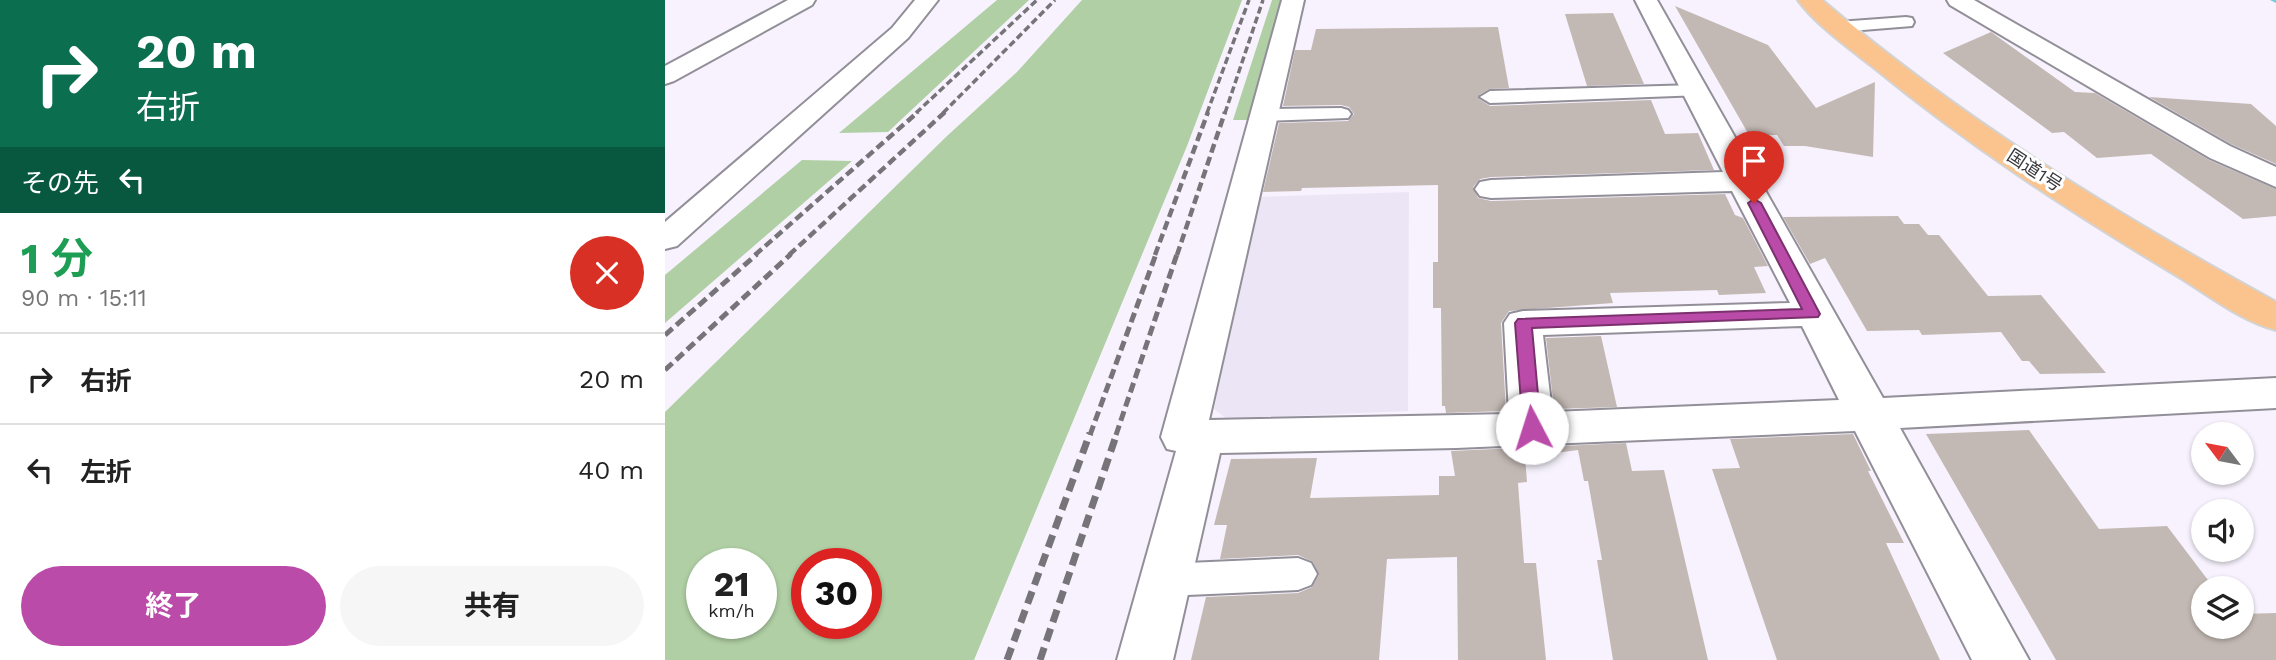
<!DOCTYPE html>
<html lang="ja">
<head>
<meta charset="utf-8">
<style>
	:root { --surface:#fff; --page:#f6f6f6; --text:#222; --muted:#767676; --line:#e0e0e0; --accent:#bb4ba8 }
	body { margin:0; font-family:"Work Sans","Noto Sans JP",sans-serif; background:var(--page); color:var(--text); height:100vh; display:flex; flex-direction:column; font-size:26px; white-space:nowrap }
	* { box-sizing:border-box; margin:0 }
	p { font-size:23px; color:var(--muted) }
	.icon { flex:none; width:38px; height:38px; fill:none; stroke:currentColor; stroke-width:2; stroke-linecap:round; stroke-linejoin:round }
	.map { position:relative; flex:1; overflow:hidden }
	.drawer { display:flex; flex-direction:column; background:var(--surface); width:665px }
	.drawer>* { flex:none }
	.banner { background:#0b6e4f; color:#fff; overflow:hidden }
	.needle { width:46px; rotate:302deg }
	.tools { position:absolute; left:1526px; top:422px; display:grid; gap:14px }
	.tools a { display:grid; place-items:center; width:63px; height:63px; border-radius:50%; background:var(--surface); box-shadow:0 2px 5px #0004; font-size:35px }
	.speed { position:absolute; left:21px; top:548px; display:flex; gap:14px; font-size:35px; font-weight:700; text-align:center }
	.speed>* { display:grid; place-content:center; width:91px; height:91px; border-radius:50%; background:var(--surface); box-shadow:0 2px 5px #0004; line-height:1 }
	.speed small { font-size:18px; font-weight:400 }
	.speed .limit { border:10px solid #d22; background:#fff; color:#111 }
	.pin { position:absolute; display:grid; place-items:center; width:60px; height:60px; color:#fff; margin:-72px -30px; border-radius:50% 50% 50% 0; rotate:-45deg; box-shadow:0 0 7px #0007 }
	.pin .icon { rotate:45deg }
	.me { position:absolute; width:77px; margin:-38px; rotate:355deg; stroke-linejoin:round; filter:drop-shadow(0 0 5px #0008) }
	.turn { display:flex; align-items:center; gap:24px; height:147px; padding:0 21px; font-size:32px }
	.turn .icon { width:91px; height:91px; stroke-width:2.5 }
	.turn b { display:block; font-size:49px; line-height:60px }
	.then { display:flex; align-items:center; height:66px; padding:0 21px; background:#0003; gap:14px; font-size:26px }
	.round { display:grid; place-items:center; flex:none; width:74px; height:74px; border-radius:37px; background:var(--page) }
	.summary { display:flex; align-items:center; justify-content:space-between; height:119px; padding:0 21px }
	h1 { font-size:42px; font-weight:700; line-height:52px; color:#1e9e55 }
	.primary-button { display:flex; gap:14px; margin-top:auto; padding:14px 21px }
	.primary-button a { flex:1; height:80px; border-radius:42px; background:var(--accent); color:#fff; font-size:28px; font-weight:700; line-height:80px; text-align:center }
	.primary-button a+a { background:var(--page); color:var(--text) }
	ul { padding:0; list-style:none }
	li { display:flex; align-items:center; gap:21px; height:91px; padding:0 21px; border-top:2px solid var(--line) }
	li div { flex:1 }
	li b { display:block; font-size:26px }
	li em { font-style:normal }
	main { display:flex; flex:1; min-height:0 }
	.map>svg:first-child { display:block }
	.built { fill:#ece5f6 }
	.green { fill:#b0cfa4; fill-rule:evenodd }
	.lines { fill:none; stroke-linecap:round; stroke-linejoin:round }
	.stream { fill:#73cde3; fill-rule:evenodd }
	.building { fill:#c3b9b4 }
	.service-casing { stroke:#928f98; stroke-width:4 }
	.minor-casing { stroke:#928f98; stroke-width:4 }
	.trunk-casing { stroke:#d3d3d4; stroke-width:4 }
	.service { fill:#fff; fill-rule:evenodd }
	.minor { fill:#fff; fill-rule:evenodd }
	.trunk { fill:#fbc38e; fill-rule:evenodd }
	.rail-far3 { stroke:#767379; stroke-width:3.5; stroke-dasharray:7 3.5; stroke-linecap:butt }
	.rail-far2 { stroke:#767379; stroke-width:4.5; stroke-dasharray:9 4.5; stroke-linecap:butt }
	.rail-far1 { stroke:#767379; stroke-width:5; stroke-dasharray:10 5; stroke-linecap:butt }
	.rail { stroke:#767379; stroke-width:7; stroke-dasharray:13 7; stroke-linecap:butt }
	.route { fill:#bb4ba8; stroke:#7a316d; stroke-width:2 }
	.labels { text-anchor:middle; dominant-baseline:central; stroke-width:6; stroke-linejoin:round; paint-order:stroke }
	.far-street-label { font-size:18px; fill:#38363a; stroke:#fff }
</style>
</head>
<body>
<main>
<section class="drawer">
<div class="banner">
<div class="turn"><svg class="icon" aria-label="right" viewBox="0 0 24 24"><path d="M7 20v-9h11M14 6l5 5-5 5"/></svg><div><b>20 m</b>右折</div></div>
<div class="then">その先<svg class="icon" aria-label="left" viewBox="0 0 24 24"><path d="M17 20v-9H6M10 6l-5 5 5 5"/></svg></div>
</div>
<div class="summary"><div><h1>1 分</h1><p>90 m · 15:11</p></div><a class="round" style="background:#d93025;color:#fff"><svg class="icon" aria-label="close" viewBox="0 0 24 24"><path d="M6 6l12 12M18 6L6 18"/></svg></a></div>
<ul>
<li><svg class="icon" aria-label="right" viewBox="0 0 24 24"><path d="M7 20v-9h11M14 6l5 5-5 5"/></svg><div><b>右折</b></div><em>20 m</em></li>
<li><svg class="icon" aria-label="left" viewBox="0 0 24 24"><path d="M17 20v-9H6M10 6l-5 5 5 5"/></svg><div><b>左折</b></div><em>40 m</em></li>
</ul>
<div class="primary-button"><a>終了</a><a>共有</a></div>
</section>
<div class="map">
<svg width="1611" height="660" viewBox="0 0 1611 660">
	<rect width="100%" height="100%" fill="#f7f2fd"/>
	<path class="built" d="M744 192 743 411 562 419 549 409 582 259 573 258 591 197Z"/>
	<path class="green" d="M332 0H364L223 132 174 133Z
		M417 0H577L522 146 309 660H0V412L282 136 352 72ZM37 564H96V623H37ZM142 564H201V623H142Z
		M607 0H618L584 120H568Z
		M137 160 187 161 0 323V275Z"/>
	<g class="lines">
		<path class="stream" d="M1605 0H1611V3Z"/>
	</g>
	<path class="building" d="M1010 6 1103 45 1151 108 1210 82 1208 157 1140 146H1119L1112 135H1084Z
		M948 13 979 84 922 86 900 14Z
		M833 27 844 88 824 89 814 95V99L825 106 986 100 1000 134 1033 133 1049 170 826 177 815 179 808 187 813 198 826 201 1060 194 1070 215 1078 218 1103 266 1089 267 1101 293 1054 295 1052 290 945 293 948 303 844 311 836 323 841 411 781 413 780 406H777L776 308H768V262H773V185L637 188 636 191 598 192 614 123 683 121 689 114 684 107 676 105 618 106 630 50H646L651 29Z
		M1326 32 1410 92 1430 93 1544 160 1611 189V216L1578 219 1486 154 1432 158 1399 132 1387 133 1278 53Z
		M1484 97 1586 104 1611 126V164L1566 144Z
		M1233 216 1239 224H1254L1263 235H1274L1323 296 1376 295 1441 373 1375 374 1364 361H1357L1336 332 1257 335 1254 330 1202 331 1160 258 1145 264 1118 217Z
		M936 336 952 407 889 409 881 338Z
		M1364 430 1434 529 1502 526 1549 588H1538V626H1577V614L1611 613V660H1391L1261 434Z
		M1188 434 1206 471H1203L1239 543H1221L1275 660H1112L1047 469 1075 468 1065 439Z
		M961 443 967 471 999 470 1043 660H948L932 560H937L923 481H919L913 450 860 457 862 482 853 483 859 563H871L881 660H793L792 557 722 559 714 660H526L541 597 633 593 647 587 654 575 648 562 633 555 555 559 562 525H549L566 459 652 458 645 498 774 495V476H790L786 451Z"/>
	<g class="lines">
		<g class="service-casing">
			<path id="service" d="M1241 17 1247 18 1249 22 1247 26 1173 32 1165 27 1173 22Z
				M1030 85 1040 91 1037 95 825 103 815 97 825 91Z
				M676 108 683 110 686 114 683 118 598 121 591 119 588 115 591 111 598 109Z
				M633 558 646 563 652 574 646 585 633 590 500 596 487 591 481 580 487 569 500 564Z"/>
		</g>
		<g class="minor-casing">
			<path id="minor" d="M123 0H150L147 5 9 81 0 84V66Z
				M250 0H273L243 38 12 246 0 249V222L227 28Z
				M617 0H639L544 420 844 414 839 323 845 314 858 311 1125 303 1067 191 826 198 815 196 810 189 815 182 826 180 1058 172 970 0H992L1218 398 1611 378V408L1235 428 1364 660H1307L1190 431 791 448 555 453 508 660H452L511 451 502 449 496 437ZM1137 326 1174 400 887 412 878 335Z
				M1282 0H1309L1565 146 1611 167V187L1545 158 1285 5Z"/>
		</g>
		<g class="trunk-casing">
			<path id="trunk" d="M1133 0H1157C1296 119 1451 214 1611 302V330C1575 321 1541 293 1509 274 1404 211 1303 145 1208 67 1185 49 1150 24 1133 0Z"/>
		</g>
		<use href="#service" class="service"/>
		<use href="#minor" class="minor"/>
		<use href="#trunk" class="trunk"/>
		<path class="rail-far3" d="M251 113 372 0
			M278 113 390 0
			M542 113 584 0
			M560 113 598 0"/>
		<path class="rail-far2" d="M90 255 253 112
			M124 255 280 112
			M490 255 543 112
			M512 255 560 112"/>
		<path class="rail-far1" d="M0 335 92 254
			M0 370 126 254
			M425 435 491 254
			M451 435 512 254"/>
		<path class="rail" d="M342 660 425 433
			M375 660 452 433"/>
	</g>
	<path class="route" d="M1089 199 1096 203 1155 314 1153 317 867 328 876 428 873 432H861L858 428 850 323 853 319 1137 309 1083 203Z"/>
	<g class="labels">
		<g class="far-street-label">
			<text transform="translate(1370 170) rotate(33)">国道1号</text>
		</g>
	</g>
</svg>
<div class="tools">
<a><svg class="needle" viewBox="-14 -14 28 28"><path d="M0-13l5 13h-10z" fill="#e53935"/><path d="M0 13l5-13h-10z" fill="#767676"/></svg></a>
<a><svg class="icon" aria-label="sound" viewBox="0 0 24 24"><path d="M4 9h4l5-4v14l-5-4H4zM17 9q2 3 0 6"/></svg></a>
<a><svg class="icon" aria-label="layers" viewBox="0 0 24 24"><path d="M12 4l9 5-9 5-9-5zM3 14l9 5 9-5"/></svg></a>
</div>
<div class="speed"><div>21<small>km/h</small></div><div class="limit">30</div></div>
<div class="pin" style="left:1089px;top:203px;background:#d93025"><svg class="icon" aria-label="arrive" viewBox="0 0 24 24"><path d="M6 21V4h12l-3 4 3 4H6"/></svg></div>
<svg class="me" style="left:867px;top:428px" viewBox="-20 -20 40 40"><circle r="19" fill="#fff"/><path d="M0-13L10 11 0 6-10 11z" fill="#bb4ba8"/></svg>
</div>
</main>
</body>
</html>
